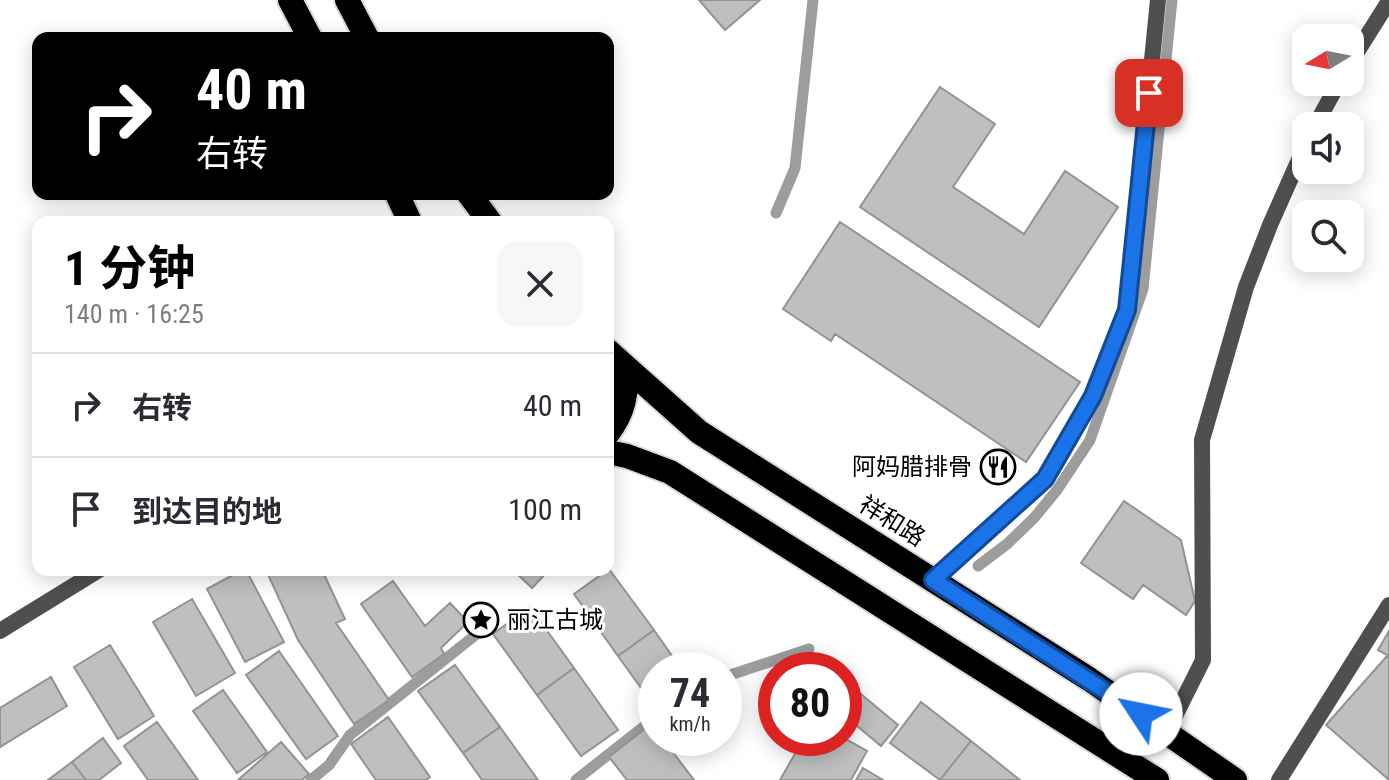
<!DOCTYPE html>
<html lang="zh">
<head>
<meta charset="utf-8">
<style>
	:root { --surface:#fff; --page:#f7f7f7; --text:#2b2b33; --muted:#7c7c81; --line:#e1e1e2; --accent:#000 }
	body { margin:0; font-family:"Roboto Condensed","Noto Sans SC",sans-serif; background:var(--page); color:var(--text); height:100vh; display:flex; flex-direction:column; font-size:30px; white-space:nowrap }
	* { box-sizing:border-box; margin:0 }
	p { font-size:26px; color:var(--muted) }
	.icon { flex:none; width:44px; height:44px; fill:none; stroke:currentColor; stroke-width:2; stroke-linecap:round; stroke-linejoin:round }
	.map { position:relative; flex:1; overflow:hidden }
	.drawer { position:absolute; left:32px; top:216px; width:582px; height:360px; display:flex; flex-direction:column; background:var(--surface); border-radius:16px; box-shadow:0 4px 20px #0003 }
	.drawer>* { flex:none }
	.banner { position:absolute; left:32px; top:32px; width:582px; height:168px; border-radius:16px; box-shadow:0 4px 20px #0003; background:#000; color:#fff; overflow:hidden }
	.needle { width:52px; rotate:260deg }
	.tools { position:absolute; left:1292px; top:24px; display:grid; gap:16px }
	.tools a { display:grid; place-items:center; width:72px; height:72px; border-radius:16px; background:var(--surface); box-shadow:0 4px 20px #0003; font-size:40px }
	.speed { position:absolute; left:638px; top:652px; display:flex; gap:16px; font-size:40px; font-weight:700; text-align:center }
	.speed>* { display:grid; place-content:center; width:104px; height:104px; border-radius:50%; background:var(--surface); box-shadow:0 4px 20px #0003; line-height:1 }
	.speed small { font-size:20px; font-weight:400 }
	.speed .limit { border:12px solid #d22; background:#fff; color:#111 }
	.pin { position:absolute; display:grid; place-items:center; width:68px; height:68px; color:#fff; margin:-34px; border-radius:16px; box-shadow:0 4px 12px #0006 }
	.me { position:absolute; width:88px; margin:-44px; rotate:304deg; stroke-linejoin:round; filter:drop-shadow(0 0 6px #0008) }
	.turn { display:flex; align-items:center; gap:28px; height:168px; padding:0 32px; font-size:36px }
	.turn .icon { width:104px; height:104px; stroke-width:2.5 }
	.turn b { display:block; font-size:56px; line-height:68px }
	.round { display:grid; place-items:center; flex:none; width:84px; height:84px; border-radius:16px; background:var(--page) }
	.summary { display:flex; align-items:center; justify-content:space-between; height:136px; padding:0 32px }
	h1 { font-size:48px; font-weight:700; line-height:60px; color:var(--accent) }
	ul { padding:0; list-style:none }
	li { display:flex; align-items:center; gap:24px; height:104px; padding:0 32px; border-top:2px solid var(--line) }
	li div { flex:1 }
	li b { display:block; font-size:30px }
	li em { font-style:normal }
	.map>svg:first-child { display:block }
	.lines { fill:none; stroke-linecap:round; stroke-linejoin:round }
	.stream { stroke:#9d9d9d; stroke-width:11 }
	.building { fill:#bfbfbf; stroke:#939393; stroke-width:2 }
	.highway-casing { stroke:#dbdbdb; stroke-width:28 }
	.lane { stroke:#4f4f4f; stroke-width:16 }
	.street { stroke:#4f4f4f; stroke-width:16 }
	.highway { stroke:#000; stroke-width:24 }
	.route-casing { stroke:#114b97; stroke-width:20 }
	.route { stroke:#1a73e8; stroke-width:14 }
	.labels { text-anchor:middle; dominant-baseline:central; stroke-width:6; stroke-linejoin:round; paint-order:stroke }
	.poi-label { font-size:24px; fill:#000; stroke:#fff; text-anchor:end }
	.street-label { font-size:24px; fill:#000; stroke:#fff }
</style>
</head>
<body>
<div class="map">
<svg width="1389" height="780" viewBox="0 0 1389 780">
	<rect width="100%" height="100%" fill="#fff"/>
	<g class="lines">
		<path class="stream" d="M776 213 795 168 813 0
			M978 566 1007 544 1034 518 1057 490 1090 440 1143 289 1172 0
			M724 677 809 649
			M311 780 329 765 350 735 478 633
			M576 780 656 717"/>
	</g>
	<path class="building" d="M699 0H760L725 30Z
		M940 87 995 124 953 187 1024 234 1065 171 1118 207 1039 327 860 207Z
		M840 222 1080 382 1026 462 835 334 831 341 783 309Z
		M1124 501 1181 540 1195 601 1186 615 1143 585 1133 599 1081 563Z
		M609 569 654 630 618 656 574 594Z
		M242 570H246L284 642 245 662 207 589Z
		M266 570H322L345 619 336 623 389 700 354 724 298 640Z
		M513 570H549L532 588Z
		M393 581 425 626 450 603 468 622 441 648 444 654 412 677 361 604Z
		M192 599 235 673 196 696 153 622Z
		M530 607 574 668 537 695 493 634Z
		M654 630 682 670H656L654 706 618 656Z
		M1389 631V656L1378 650Z
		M110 645 154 716 118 739 74 667Z
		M279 651 338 736 306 759 246 675Z
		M816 656 833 670H805Z
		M1387 656 1389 658V780L1326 725Z
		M455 665 500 727 463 753 418 691Z
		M574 668 618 730 581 756 537 695Z
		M51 677 67 706 0 747V708Z
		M844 680 898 725 881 746 844 715Z
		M223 690 267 752 237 773 193 711Z
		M921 702 971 741 940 780 890 743Z
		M388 717 430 777 426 780H376L351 744Z
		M157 722 198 780H148L124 746Z
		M651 724 656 731V738H662L694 780H627L609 757Z
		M500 727 538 780H482L463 753Z
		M103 738 121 763 99 780H86L72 762Z
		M804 738H844L867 751 851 780H780Z
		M971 741 1020 780H940Z
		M281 742 309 774 302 780H238Z
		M72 762 86 780H48Z
		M863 768 883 780H856Z"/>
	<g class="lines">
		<g class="highway-casing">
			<path id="highway" d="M290 0 310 38
				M347 0 367 38
				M397 194 410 222
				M469 194 490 222
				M608 351 699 432 1089 679 1235 780
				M608 433C624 412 628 393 625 367
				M608 452 627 456 670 472 1157 780"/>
		</g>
		<path class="lane" d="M1279 780 1389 605"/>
		<path class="street" d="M1350 63 1389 1
			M1315 126 1339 82
			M933 580 1045 479 1093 396 1127 310 1158 0
			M0 631 99 570
			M1167 732 1203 660 1202 440 1246 287 1270 225 1306 144"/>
		<use href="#highway" class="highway"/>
	</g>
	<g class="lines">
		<g class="route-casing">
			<path id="route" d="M1141 714 933 580 1045 479 1093 396 1127 310 1149 93"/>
		</g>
		<use href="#route" class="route"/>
	</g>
	<defs>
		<g id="restaurant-ring" transform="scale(1.8)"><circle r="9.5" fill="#fff" stroke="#000" stroke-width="1.5"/><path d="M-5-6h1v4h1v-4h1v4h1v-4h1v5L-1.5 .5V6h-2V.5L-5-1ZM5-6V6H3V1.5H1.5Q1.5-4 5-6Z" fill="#000"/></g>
		<g id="sight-ring" transform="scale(1.8)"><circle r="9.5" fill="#fff" stroke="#000" stroke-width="1.5"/><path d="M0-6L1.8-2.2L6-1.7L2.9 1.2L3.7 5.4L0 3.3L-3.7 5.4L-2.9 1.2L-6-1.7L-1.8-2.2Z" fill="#000"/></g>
	</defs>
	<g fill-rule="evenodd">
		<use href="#restaurant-ring" x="998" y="467"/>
		<use href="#sight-ring" x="481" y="620"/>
	</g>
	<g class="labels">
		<g class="poi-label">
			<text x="972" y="467">阿妈腊排骨</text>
			<text x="507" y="620" text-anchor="start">丽江古城</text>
		</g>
		<g class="street-label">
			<text transform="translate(892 521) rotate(32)">祥和路</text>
		</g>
	</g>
</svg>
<div class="tools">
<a><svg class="needle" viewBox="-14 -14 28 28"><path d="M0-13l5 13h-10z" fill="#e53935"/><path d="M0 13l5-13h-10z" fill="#7c7c81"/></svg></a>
<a><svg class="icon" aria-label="sound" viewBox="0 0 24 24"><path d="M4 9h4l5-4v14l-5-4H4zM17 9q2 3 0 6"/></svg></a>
<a><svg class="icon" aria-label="search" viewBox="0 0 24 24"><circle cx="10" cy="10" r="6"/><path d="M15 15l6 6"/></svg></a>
</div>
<div class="speed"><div>74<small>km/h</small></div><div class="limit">80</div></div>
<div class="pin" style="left:1149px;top:93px;background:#d93025"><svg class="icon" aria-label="arrive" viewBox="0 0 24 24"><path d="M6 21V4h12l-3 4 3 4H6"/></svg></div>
<svg class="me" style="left:1141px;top:714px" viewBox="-20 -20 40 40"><circle r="19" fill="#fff"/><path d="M0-13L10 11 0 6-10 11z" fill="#1a73e8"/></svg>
<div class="banner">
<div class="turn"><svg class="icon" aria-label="right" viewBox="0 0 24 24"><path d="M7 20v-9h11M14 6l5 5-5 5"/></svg><div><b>40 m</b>右转</div></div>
</div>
<section class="drawer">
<div class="summary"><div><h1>1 分钟</h1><p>140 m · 16:25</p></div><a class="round"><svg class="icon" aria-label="close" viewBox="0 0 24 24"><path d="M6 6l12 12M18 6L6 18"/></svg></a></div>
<ul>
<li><svg class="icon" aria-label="right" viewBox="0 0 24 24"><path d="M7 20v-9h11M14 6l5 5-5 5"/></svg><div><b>右转</b></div><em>40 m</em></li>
<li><svg class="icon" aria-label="arrive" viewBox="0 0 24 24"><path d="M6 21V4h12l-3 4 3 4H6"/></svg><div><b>到达目的地</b></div><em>100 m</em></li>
</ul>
</section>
</div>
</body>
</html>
